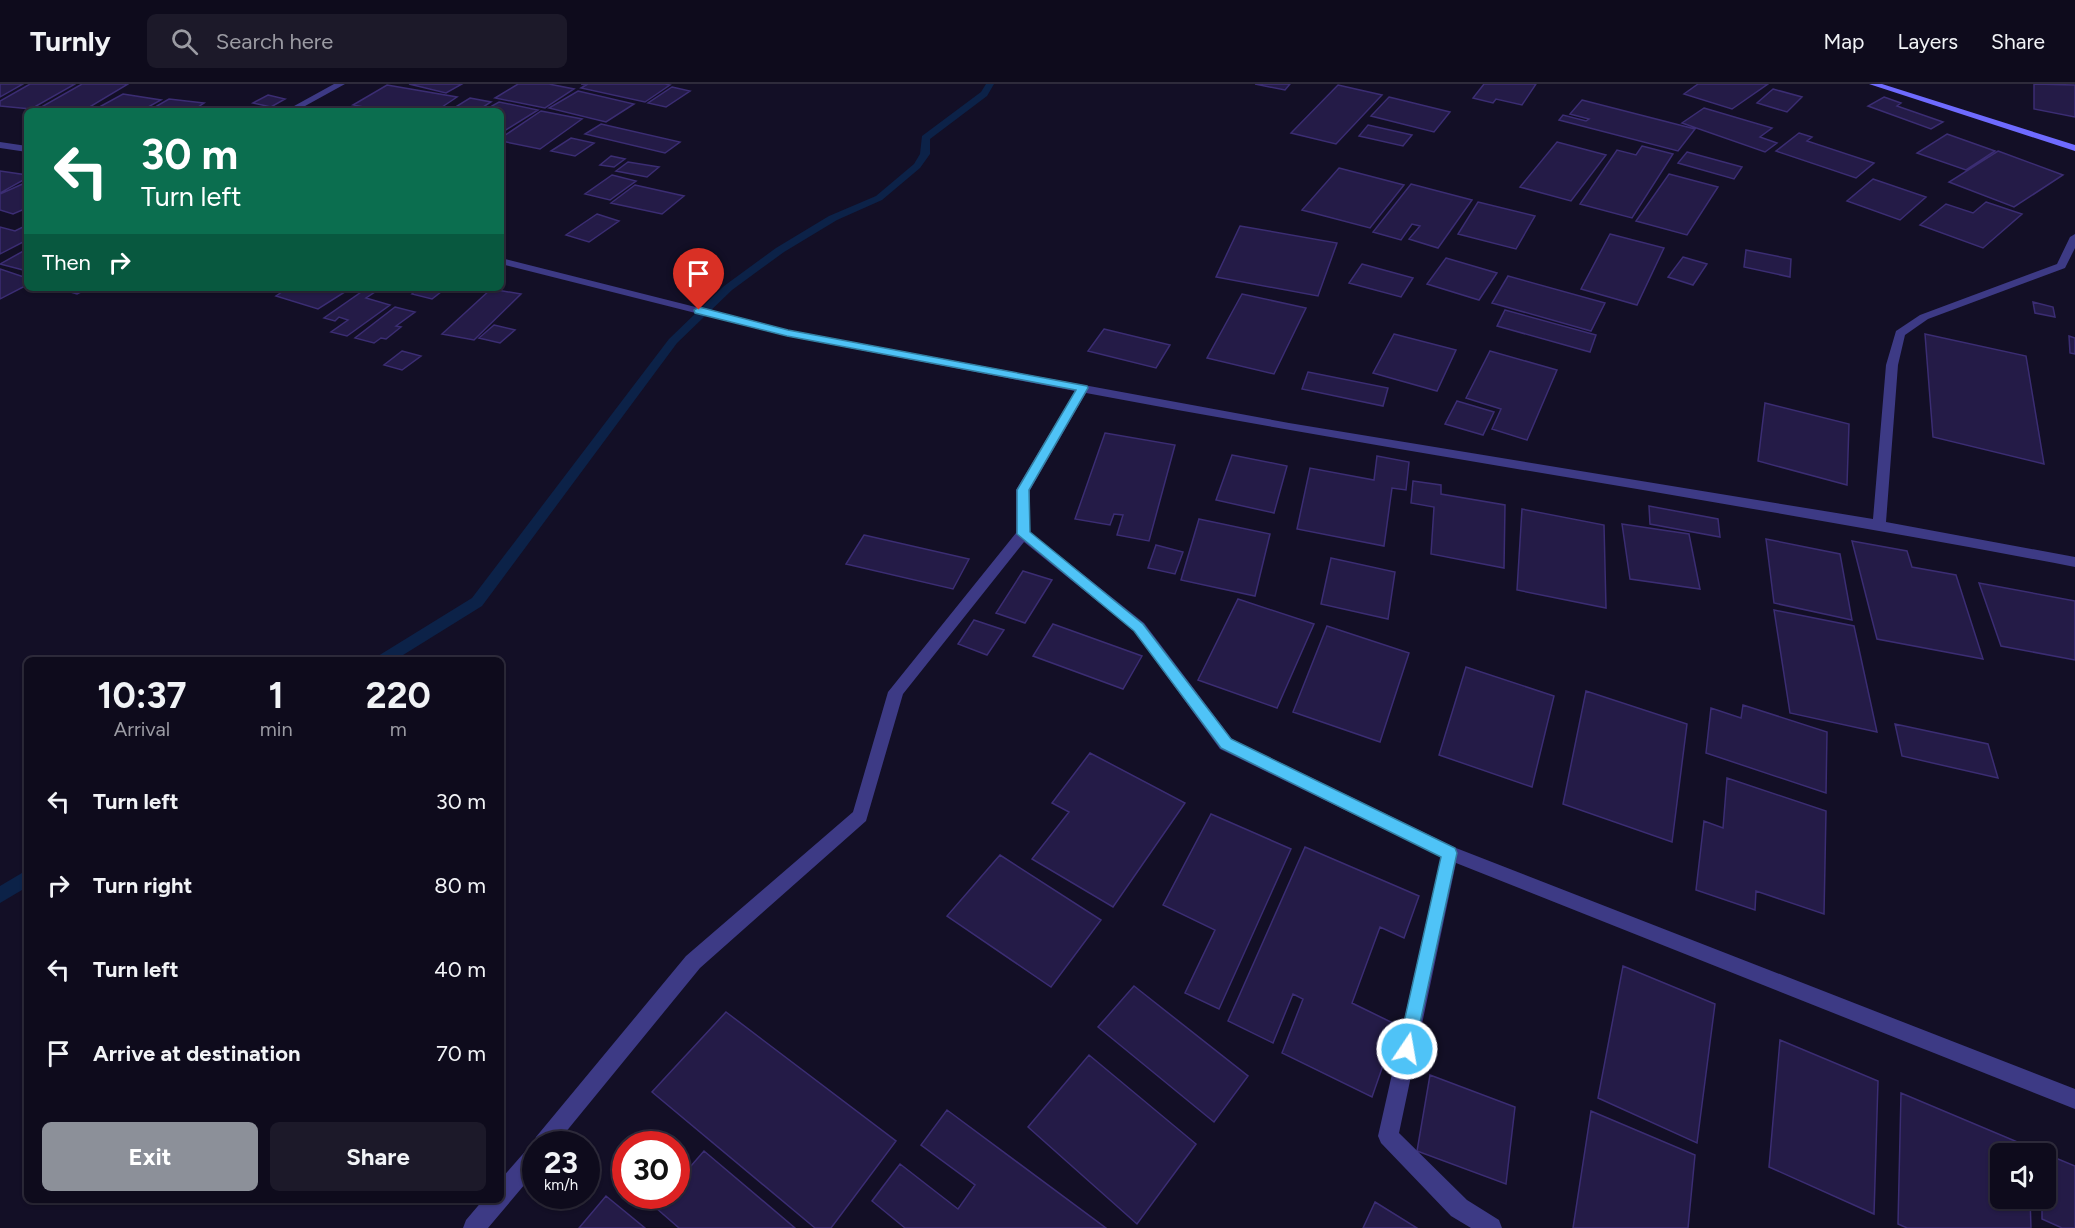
<!DOCTYPE html>
<html lang="en">
<head>
<meta charset="utf-8">
<style>
	:root { --surface:#0e0b1c; --page:#1c1929; --text:#f1f3f6; --muted:#9b9ba3; --line:#2e2b3b; --accent:#8c9099 }
	body { margin:0; font-family:Figtree,sans-serif; background:var(--page); color:var(--text); height:100vh; display:flex; flex-direction:column; font-size:22px; white-space:nowrap }
	* { box-sizing:border-box; margin:0 }
	p { font-size:20px; color:var(--muted) }
	.icon { flex:none; width:33px; height:33px; fill:none; stroke:currentColor; stroke-width:2; stroke-linecap:round; stroke-linejoin:round }
	.map { position:relative; flex:1; overflow:hidden }
	.side { position:absolute; left:24px; top:573px; width:480px; height:546px; display:flex; flex-direction:column; background:var(--surface); border-radius:9px; box-shadow:0 2px 4px #0004,0 0 0 2px var(--line) }
	.side>* { flex:none }
	.banner { position:absolute; left:24px; top:24px; width:480px; height:183px; border-radius:9px; box-shadow:0 2px 4px #0004,0 0 0 2px var(--line); background:#0b6e4f; color:#fff; overflow:hidden }
	.fabs { position:absolute; left:1990px; top:1059px; display:grid; gap:12px }
	.fabs a { display:grid; place-items:center; width:66px; height:66px; border-radius:9px; background:var(--surface); box-shadow:0 2px 4px #0004,0 0 0 2px var(--line); font-size:30px }
	.speed { position:absolute; left:522px; top:1047px; display:flex; gap:12px; font-size:30px; font-weight:700; text-align:center }
	.speed>* { display:grid; place-content:center; width:78px; height:78px; border-radius:50%; background:var(--surface); box-shadow:0 2px 4px #0004,0 0 0 2px var(--line); line-height:1 }
	.speed small { font-size:15px; font-weight:400 }
	.speed .limit { border:9px solid #d22; background:#fff; color:#111 }
	.pin { position:absolute; display:grid; place-items:center; width:51px; height:51px; color:#fff; margin:-62px -26px; border-radius:50% 50% 50% 0; rotate:-45deg; box-shadow:0 0 6px #0007 }
	.pin .icon { rotate:45deg }
	.me { position:absolute; width:66px; margin:-33px; rotate:12deg; stroke-linejoin:round; filter:drop-shadow(0 0 4px #0008) }
	.turn { display:flex; align-items:center; gap:21px; height:126px; padding:0 18px; font-size:27px }
	.turn .icon { width:78px; height:78px; stroke-width:2.5 }
	.turn b { display:block; font-size:42px; line-height:51px }
	.then { display:flex; align-items:center; height:57px; padding:0 18px; background:#0003; gap:12px; font-size:22px }
	.eta { display:flex; justify-content:space-evenly; align-items:center; height:102px; text-align:center }
	.eta b { font-size:36px; font-weight:700; line-height:42px }
	.button { display:flex; gap:12px; margin-top:auto; padding:12px 18px }
	.button a { flex:1; height:69px; border-radius:9px; background:var(--accent); color:#fff; font-size:24px; font-weight:700; line-height:69px; text-align:center }
	.button a+a { background:var(--page); color:var(--text) }
	ul { padding:0; list-style:none }
	li { display:flex; align-items:center; gap:18px; height:84px; padding:0 18px }
	li div { flex:1 }
	li b { display:block; font-size:22px }
	li em { font-style:normal }
	header { display:flex; align-items:center; gap:36px; box-sizing:border-box; height:84px; padding:0 30px; background:var(--surface); border-bottom:2px solid var(--line) }
	header strong { font-size:28px }
	nav { display:flex; gap:33px; margin-inline-start:auto; font-size:21px }
	.search { width:420px; height:54px; background:var(--page); display:flex; align-items:center; gap:15px; box-sizing:border-box; padding:0 21px; border-radius:9px; color:var(--muted); font-size:22px }
	.map>svg:first-child { display:block }
	.lines { fill:none; stroke-linecap:round; stroke-linejoin:round }
	.stream { fill:#0c2248; fill-rule:evenodd }
	.building { fill:#241b47; stroke:#3b2d73; stroke-width:1.5 }
	.minor { fill:#3d3a85; fill-rule:evenodd }
	.secondary { fill:#6f6bff; fill-rule:evenodd }
	.route { fill:#4fc3f7; stroke:#337fa1; stroke-width:1.5 }
</style>
</head>
<body>
<header>
<strong>Turnly</strong>
<div class="search"><svg class="icon" aria-label="search" viewBox="0 0 24 24"><circle cx="10" cy="10" r="6"/><path d="M15 15l6 6"/></svg>Search here</div>
<nav><a>Map</a><a>Layers</a><a>Share</a></nav>
</header>
<div class="map">
<svg width="2075" height="1144" viewBox="0 0 2075 1144">
	<rect width="100%" height="100%" fill="#130f26"/>
	<g class="lines">
		<path class="stream" d="M986 0H994L987 12 930 55V70L920 84 882 116 837 136 784 168 732 206 677 259 482 522 395 576H375L378 572 472 514 669 255 724 202 776 164 829 132 876 112 914 80 920 70 922 52 981 8Z
			M27 786V803L0 819V802Z"/>
	</g>
	<path class="building" d="M0 0H23L0 13Z
		M30 0H75L31 25 0 22V17Z
		M82 0H128L83 27 36 26Z
		M409 0H462L446 9Z
		M518 0H549L574 5 545 24 495 14Z
		M581 0H665L670 1 645 18 581 4 586 1Z
		M1255 0H1290L1285 6Z
		M1484 0H1536L1522 21 1496 15 1493 19 1473 14Z
		M1698 0H1768L1732 25 1684 10Z
		M2034 0 2075 1V33L2034 25Z
		M387 1 457 13 436 27H385L353 21Z
		M1338 1 1382 11 1336 60 1291 49Z
		M672 3 690 7 666 23 648 19Z
		M1773 5 1802 13 1787 28 1757 19Z
		M578 7 634 20 606 38 549 24Z
		M123 10 161 16 141 27H92Z
		M268 11 285 15 271 23 253 19Z
		M1389 13 1450 28 1434 48 1371 32Z
		M1884 13 1901 19 1897 22 1943 38 1931 45 1868 22Z
		M470 14 491 18 477 27H449Z
		M169 15 204 19 192 27H148Z
		M1582 16 1695 45 1678 67 1559 36 1563 31 1586 37 1589 35 1570 30Z
		M499 18 538 26 501 49V27H483Z
		M1704 24 1772 44 1760 53 1777 59 1765 68 1682 39Z
		M541 27 582 35 540 65 501 57V54Z
		M601 40 680 58 665 69 585 50Z
		M1368 41 1412 51 1403 62 1359 52Z
		M1799 49 1812 53 1807 57 1874 79 1856 94 1776 67Z
		M1947 50 1995 67 1966 86 1917 69Z
		M571 54 594 59 575 72 551 67Z
		M1557 58 1606 71 1571 117 1520 103Z
		M1642 62 1673 70 1632 134 1580 120 1617 66 1636 71Z
		M1998 67 2063 91 2014 123 1949 98Z
		M1687 68 1742 83 1734 95 1678 79Z
		M611 72 625 75 614 83 600 81Z
		M628 78 659 83 647 93 616 87Z
		M1339 84 1404 101 1370 144 1302 126Z
		M0 87 27 91V94L0 109Z
		M1669 90 1718 103 1687 151 1636 137Z
		M612 91 636 97 610 116 585 110Z
		M1873 95 1926 113 1900 136 1847 117Z
		M27 98V124L13 130 0 126V110Z
		M1411 100 1472 116 1438 164 1409 155 1420 142 1412 140 1401 156 1373 148Z
		M635 101 684 112 662 130 611 119Z
		M1478 118 1535 132 1516 165 1458 150Z
		M1986 118 2022 130 1983 164 1920 141 1946 120 1973 129Z
		M597 130 619 137 589 158 566 151Z
		M27 141V156L0 170V143L15 147Z
		M1240 142 1337 159 1318 212 1216 193Z
		M1610 150 1664 164 1637 221 1581 205Z
		M27 165V187L0 180Z
		M1746 166 1791 175 1790 193 1744 183Z
		M1683 173 1707 180 1693 201 1668 193Z
		M1446 174 1497 189 1479 216 1427 200Z
		M1362 180 1413 194 1401 213 1349 199Z
		M0 185 27 194V201L0 215Z
		M1508 192 1605 219 1591 247 1492 219Z
		M57 204H89L77 210Z
		M288 204H341L348 206 318 225 276 212Z
		M367 204H381L366 214 390 221 347 252 331 248 348 236 339 233 335 237 324 234Z
		M420 204H446L432 215 412 210Z
		M491 205 521 210 474 256 442 250Z
		M1242 210 1306 224 1274 290 1207 274Z
		M2033 218 2053 223 2055 233 2035 229Z
		M395 223 415 228 396 242 401 243 386 255 381 254 374 259 355 254Z
		M1505 226 1596 251 1590 268 1497 242Z
		M494 241 515 246 500 259 479 254Z
		M1104 245 1170 261 1156 284 1088 267Z
		M1394 250 1456 266 1437 307 1373 289Z
		M1925 250 2026 272 2044 380 1933 353Z
		M2069 252 2075 254V270L2070 269Z
		M402 267 421 272 402 286 384 281Z
		M1490 267 1557 286 1527 356 1492 345 1501 325 1466 314Z
		M1308 288 1388 304 1383 322 1302 305Z
		M1457 317 1494 328 1483 351 1445 340Z
		M1765 319 1849 340 1847 401 1758 377Z
		M1105 349 1175 361 1149 457 1117 451 1123 431 1114 430 1110 441 1075 435Z
		M1232 371 1287 382 1274 429 1216 416Z
		M1377 372 1409 378 1406 406 1392 404 1384 462 1297 445 1310 384 1374 396Z
		M1413 397 1441 401V410L1505 421 1504 484 1431 470 1434 423 1411 419Z
		M1649 422 1718 435 1720 453 1650 440Z
		M1522 425 1604 441 1606 524 1517 506Z
		M1199 435 1270 450 1255 512 1181 496Z
		M1622 440 1689 450 1700 505 1630 495Z
		M864 451 969 475 953 505 846 480Z
		M1766 455 1840 470 1852 536 1774 519Z
		M1852 457 1907 467 1912 483 1956 491 1983 575 1877 555Z
		M1156 461 1183 468 1175 490 1148 484Z
		M1331 474 1395 488 1388 535 1321 520Z
		M1023 487 1052 496 1025 539 996 529Z
		M1979 499 2075 517V576L2001 562Z
		M1238 515 1314 540 1277 624 1198 596Z
		M1774 526 1854 542 1877 648 1790 629Z
		M974 536 1004 546 987 571 958 560Z
		M1053 540 1142 572 1123 605 1033 572Z
		M1327 542 1409 569 1380 658 1293 628Z
		M1466 583 1554 612 1532 703 1439 671Z
		M1586 607 1687 640 1672 758 1563 720Z
		M1743 621 1827 648 1826 709 1706 669 1711 624 1741 634Z
		M1895 640 1988 660 1998 694 1902 672Z
		M1090 669 1185 719 1113 823 1032 775 1069 728 1052 719Z
		M1727 694 1826 727 1824 830 1756 807 1755 826 1696 806 1704 737 1723 744Z
		M1211 730 1291 765 1219 925 1185 909 1215 846 1163 821Z
		M1305 763 1419 812 1404 854 1380 843 1352 919 1397 941 1372 1013 1282 969 1303 915 1293 910 1273 959 1228 937Z
		M1000 771 1101 836 1051 903 947 832Z
		M1623 882 1715 920 1697 1059 1598 1014Z
		M1134 902 1248 992 1214 1038 1098 943Z
		M726 928 896 1057 831 1144H815L652 1008Z
		M1780 956 1878 997 1874 1130 1769 1083Z
		M1089 971 1196 1060 1137 1140 1028 1043Z
		M1430 991 1515 1023 1506 1100 1417 1067Z
		M1901 1009 2027 1062V1070H2001V1114H2030L2031 1144H1907L1898 1140Z
		M947 1026 1106 1144H905L872 1117 900 1080 958 1125 975 1101 921 1061Z
		M1591 1027 1695 1071 1688 1144H1573Z
		M704 1067 795 1144H679L656 1124 666 1112H676V1099Z
		M2046 1070 2075 1082V1144H2062L2042 1135V1114H2046Z
		M606 1112 645 1144H579Z
		M1375 1118 1417 1144H1363Z"/>
	<g class="lines">
		<path class="minor" d="M334 0H345L296 27H285Z
			M0 58 27 62V68L0 64Z
			M2075 150V164L2065 184 1928 235 1905 251 1898 281 1886 438 2075 473V483C1746 420 1415 371 1086 309L1030 406V448L1144 539 1232 655 1456 764 2075 1005V1025L1456 779 1399 1049 1467 1116 1499 1136 1502 1144H1471L1451 1132 1381 1059 1378 1052 1441 773 1220 665 1134 547 1024 458 903 610 866 737 700 884 556 1060H536V1087L488 1144H463L466 1136 483 1116H501V1095L529 1063 533 1061 536 1053 686 872 853 728 888 608 1016 449V406L1075 307 787 252 501 180V174L787 246 1289 339 1873 435 1886 281 1896 247 1920 231 2057 180 2070 153Z"/>
		<path class="secondary" d="M1869 0H1882L2075 61V67Z"/>
	</g>
	<path class="route" d="M699 223 788 246 1087 302 1088 304 1029 406 1030 448 1143 540 1231 655 1455 764 1457 769 1413 971 1407 974 1401 971 1398 965 1441 773 1221 664 1134 547 1017 450V406L1076 306 787 252 695 229 694 226Z"/>
</svg>
<div class="fabs">
<a><svg class="icon" aria-label="sound" viewBox="0 0 24 24"><path d="M4 9h4l5-4v14l-5-4H4zM17 9q2 3 0 6"/></svg></a>
</div>
<div class="speed"><div>23<small>km/h</small></div><div class="limit">30</div></div>
<div class="pin" style="left:699px;top:226px;background:#d93025"><svg class="icon" aria-label="arrive" viewBox="0 0 24 24"><path d="M6 21V4h12l-3 4 3 4H6"/></svg></div>
<svg class="me" style="left:1407px;top:965px" viewBox="-20 -20 40 40"><circle r="17" fill="#4fc3f7" stroke="#fff" stroke-width="3"/><path d="M0-11L8 9 0 5-8 9z" fill="#fff"/></svg>
<div class="banner">
<div class="turn"><svg class="icon" aria-label="left" viewBox="0 0 24 24"><path d="M17 20v-9H6M10 6l-5 5 5 5"/></svg><div><b>30 m</b>Turn left</div></div>
<div class="then">Then<svg class="icon" aria-label="right" viewBox="0 0 24 24"><path d="M7 20v-9h11M14 6l5 5-5 5"/></svg></div>
</div>
<section class="side">
<div class="eta">
<div><b>10:37</b><p>Arrival</p></div>
<div><b>1</b><p>min</p></div>
<div><b>220</b><p>m</p></div>
</div>
<ul>
<li><svg class="icon" aria-label="left" viewBox="0 0 24 24"><path d="M17 20v-9H6M10 6l-5 5 5 5"/></svg><div><b>Turn left</b></div><em>30 m</em></li>
<li><svg class="icon" aria-label="right" viewBox="0 0 24 24"><path d="M7 20v-9h11M14 6l5 5-5 5"/></svg><div><b>Turn right</b></div><em>80 m</em></li>
<li><svg class="icon" aria-label="left" viewBox="0 0 24 24"><path d="M17 20v-9H6M10 6l-5 5 5 5"/></svg><div><b>Turn left</b></div><em>40 m</em></li>
<li><svg class="icon" aria-label="arrive" viewBox="0 0 24 24"><path d="M6 21V4h12l-3 4 3 4H6"/></svg><div><b>Arrive at destination</b></div><em>70 m</em></li>
</ul>
<div class="button"><a>Exit</a><a>Share</a></div>
</section>
</div>
</body>
</html>
